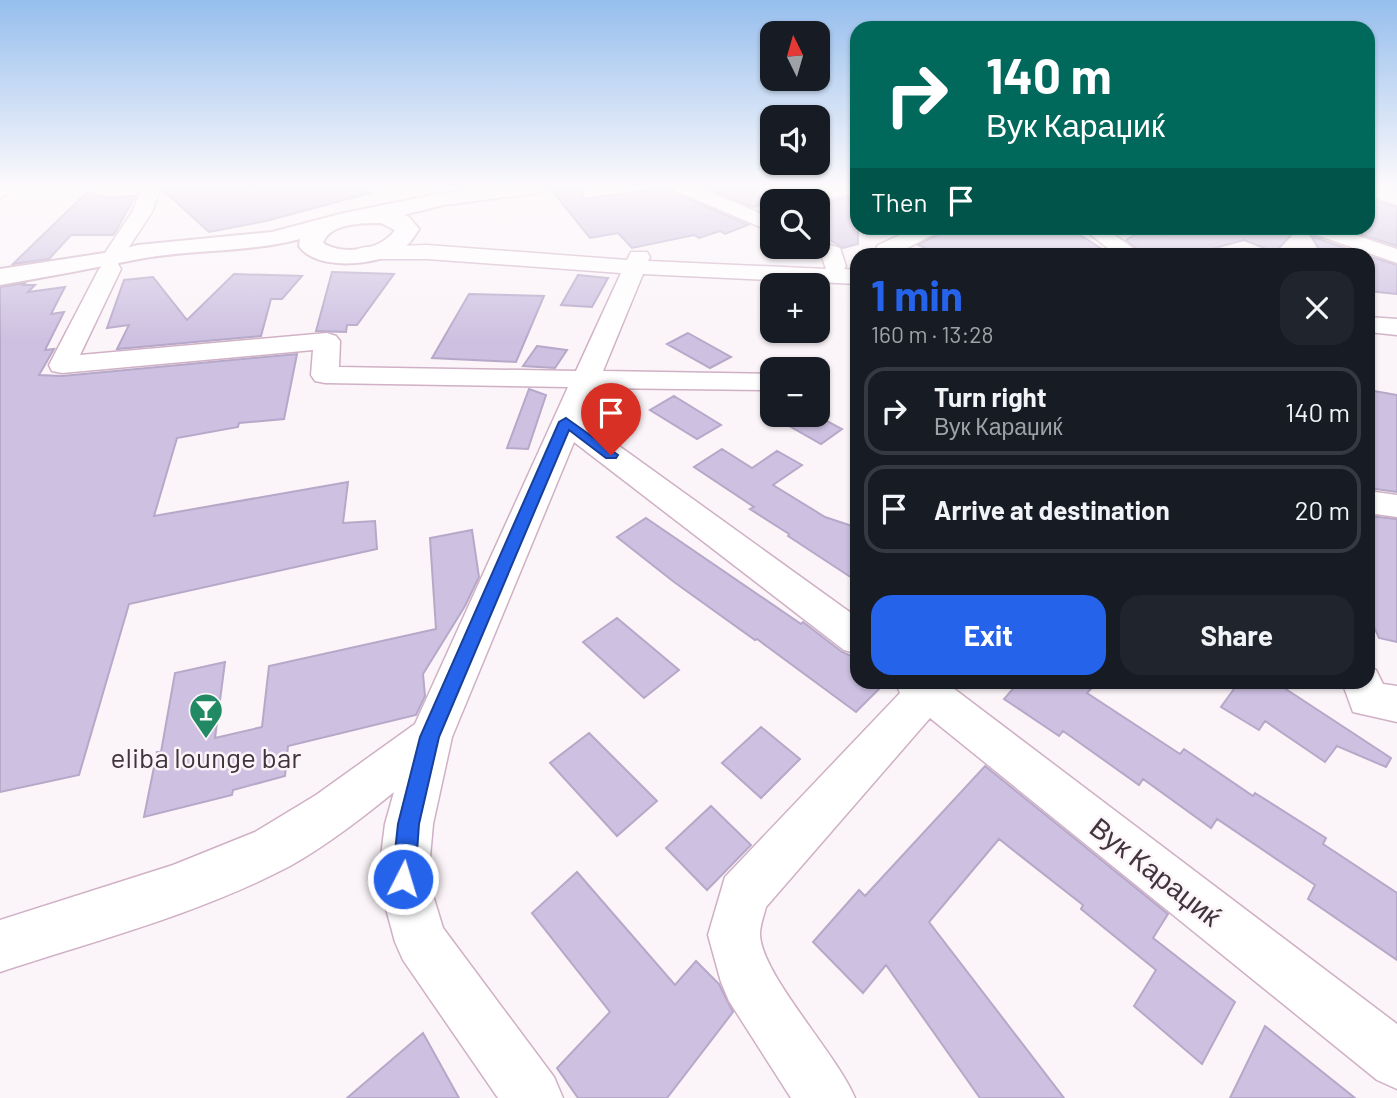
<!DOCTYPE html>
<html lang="en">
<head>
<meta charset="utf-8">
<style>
	:root { --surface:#171b24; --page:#20242c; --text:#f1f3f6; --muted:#9ea1a6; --line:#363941; --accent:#2563eb }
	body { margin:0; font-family:Barlow,sans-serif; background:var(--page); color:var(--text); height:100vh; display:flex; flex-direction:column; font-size:26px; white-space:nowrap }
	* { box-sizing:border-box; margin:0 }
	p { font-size:23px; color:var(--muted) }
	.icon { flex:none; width:38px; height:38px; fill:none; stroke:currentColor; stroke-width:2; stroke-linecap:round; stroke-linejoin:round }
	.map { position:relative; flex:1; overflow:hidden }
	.drawer { position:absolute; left:850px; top:248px; width:525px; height:441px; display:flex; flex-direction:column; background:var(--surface); border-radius:21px; box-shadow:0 2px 5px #0004 }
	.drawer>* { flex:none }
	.guide { position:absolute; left:850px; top:21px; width:525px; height:214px; border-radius:21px; box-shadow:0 2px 5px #0004; background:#00695c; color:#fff; overflow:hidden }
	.needle { width:46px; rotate:355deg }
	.controls { position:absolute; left:760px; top:21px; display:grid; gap:14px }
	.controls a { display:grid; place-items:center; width:70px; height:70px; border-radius:14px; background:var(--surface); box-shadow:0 2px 5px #0004; font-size:35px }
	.pin { position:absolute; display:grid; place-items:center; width:60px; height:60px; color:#fff; margin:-72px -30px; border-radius:50% 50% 50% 0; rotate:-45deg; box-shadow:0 0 7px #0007 }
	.pin .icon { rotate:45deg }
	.me { position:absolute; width:77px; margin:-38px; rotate:5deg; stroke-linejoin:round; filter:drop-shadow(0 0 5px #0008) }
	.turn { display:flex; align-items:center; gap:24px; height:147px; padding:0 21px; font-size:32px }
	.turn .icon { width:91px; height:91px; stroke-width:2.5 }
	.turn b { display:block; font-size:49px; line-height:60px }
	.then { display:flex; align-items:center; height:66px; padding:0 21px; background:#0003; gap:14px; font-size:26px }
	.round { display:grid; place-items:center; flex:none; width:74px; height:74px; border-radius:21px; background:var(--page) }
	.head { display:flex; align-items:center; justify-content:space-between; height:119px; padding:0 21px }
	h1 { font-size:42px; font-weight:700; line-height:52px; color:var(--accent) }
	.action { display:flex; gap:14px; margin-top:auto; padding:14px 21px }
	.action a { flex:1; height:80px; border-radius:21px; background:var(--accent); color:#fff; font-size:28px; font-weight:700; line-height:80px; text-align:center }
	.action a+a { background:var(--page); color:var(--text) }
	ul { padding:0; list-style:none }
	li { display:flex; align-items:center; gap:21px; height:88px; margin:0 14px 10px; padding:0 7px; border:4px solid var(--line); border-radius:21px }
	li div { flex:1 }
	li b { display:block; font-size:26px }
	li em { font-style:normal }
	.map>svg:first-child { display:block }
	.building { fill:#cdc0e1; stroke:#b5a8c8; stroke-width:2 }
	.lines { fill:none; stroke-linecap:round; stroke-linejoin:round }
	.minor-casing { stroke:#d0b0c5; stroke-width:3 }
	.major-casing { stroke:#d0b0c5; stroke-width:4 }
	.minor { fill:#fff; fill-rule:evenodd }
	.major { fill:#fff; fill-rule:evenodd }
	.route { fill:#2563eb; stroke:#184099; stroke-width:2 }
	.labels { text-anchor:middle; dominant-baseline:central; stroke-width:5; stroke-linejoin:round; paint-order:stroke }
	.near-poi-label { font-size:28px; fill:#41343d; stroke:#fbf4f8 }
	.near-street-label { font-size:28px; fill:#41343d; stroke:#fbf4f8 }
</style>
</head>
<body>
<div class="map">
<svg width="1397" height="1098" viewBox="0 0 1397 1098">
	<rect width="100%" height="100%" fill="#fbf4f8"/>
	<path class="building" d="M163 187H369L370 193 266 221 209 232 163 190Z
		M549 187H582L583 199 670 187 675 193 748 225 725 234 720 231 699 238 694 235 632 248 618 233 590 238Z
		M704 187H803L804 190 783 194 779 200 753 207Z
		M87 192 105 197 135 196 116 231 113 235H71L49 259 13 264Z
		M858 195V244L843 248 817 232V204Z
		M1368 199 1397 207V246L1341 228H1368Z
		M944 228H1069L1113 256H944L918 245 939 234Z
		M1146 228 1165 235 1186 228H1298L1275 252 1244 240 1200 252 1207 256H1146L1126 240Z
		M1311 236 1367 256H1323Z
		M1368 256 1397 265V294L1368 291Z
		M332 272 394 274 357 325H347L346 332 316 331Z
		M234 274 302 276 282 299H271L261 336 117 349 129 325 107 328 124 280 153 277 187 320Z
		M578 275 608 278 592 307 561 305Z
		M25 283 23 285H35L28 292 65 287 51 314 64 312 45 350 54 349 39 375 62 376 297 354 284 419 239 423 238 427 177 438 154 516 348 482 343 523 375 521 377 549 129 604 79 775 0 792V287Z
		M469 294 544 296 516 362 432 358Z
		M688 333 731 357 710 368 667 344Z
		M537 346 567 350 555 368 523 366Z
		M529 389 546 395 528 449 507 448Z
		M1368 390 1397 395V492L1368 488Z
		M674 396 721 425 697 439 650 410Z
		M770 415H816L842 429 821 444Z
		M722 449 752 468 777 451 802 465 773 485 825 517 858 528V582L788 536 789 534 750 509 754 507 694 467Z
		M1368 516 1397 519V642L1379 638 1368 614Z
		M646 518 801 624 803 622 842 652 858 659V682H886L856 712 757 639 755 640 674 582 617 537Z
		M472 530 479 577 465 606 423 674 425 696 416 715 288 746 285 776 233 790 232 795 144 817 157 752H161L175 673 225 662 215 738 262 727 269 666 436 629 430 538Z
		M617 618 679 670 644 698 583 642Z
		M1019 682H1097L1087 693 1180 754 1184 749 1253 796 1255 793 1326 838 1323 844 1397 893V960L1308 899 1315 885 1217 819 1211 828 1143 779 1139 785 1063 731 1059 736 1004 699Z
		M1239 682H1275L1391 758 1386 767 1337 746 1325 762 1265 721 1259 730 1221 707Z
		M761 727 800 759 761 798 722 763Z
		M589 733 657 801 617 836 550 763Z
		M985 766 1168 914 1153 938 1235 1002 1202 1064 1134 1006 1156 970 1081 909 1083 905 999 839 929 922 1064 1098H980L886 965 863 993 813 942 859 890 865 896Z
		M711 806 751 845 707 890 666 848Z
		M577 872 675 985 696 961 719 984 733 1012 667 1098H578L557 1068 610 1012 532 913Z
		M1265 1026 1355 1098H1230Z
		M423 1033 459 1098H347Z"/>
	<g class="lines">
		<g class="minor-casing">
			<path id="minor" d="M0 187H19L0 198Z
				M142 187H161L152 212 118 264 121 269 80 355 327 333 336 336 340 341 339 367 576 371 621 273 427 259H357L354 254 357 249 365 247 427 245 627 260 631 252H647L650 257 648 261 826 269 822 257 809 252 806 247H817V241L840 248 846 266 844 269 858 270V284L643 274 603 371 772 374V390L596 388 583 420 858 618V654L844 650 574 442 452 737 433 824 428 879 443 928 554 1077 563 1098H498L403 960 395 942 378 879 385 824 394 792C361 819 327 845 290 866 199 914 97 940 0 972V920L173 865 255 832 316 795 415 724 568 387 325 383 315 381 311 375 313 350 62 373 52 371 49 365 99 269 104 264 101 259 132 212Z
				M673 187H698L772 218V232L676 191Z
				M830 187H858V192L817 201H781L784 197Z
				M1368 187H1380L1397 192V205L1368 196Z
				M915 228H941L938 232 894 255 882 256 875 250 878 245Z
				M1082 228H1105L1144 256H1118Z
				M1305 228H1334L1397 249V263L1308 232Z
				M1368 317 1397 319V335L1368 332Z
				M1368 491 1397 495V517L1368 513Z
				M1368 667 1376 670 1383 684 1397 686V722L1353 712 1342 682H1368Z
				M895 682H956L953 688 1397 1024V1089L1377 1080 930 718 766 907C764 915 760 925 760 934 760 973 837 1054 855 1098H791L729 1001 721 982 708 935 725 877 900 693Z"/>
		</g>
		<g class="major-casing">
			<path id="major" d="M489 187H546L543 191 536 193 443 205 403 215 408 216 419 229C414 237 410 244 401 250 378 265 317 272 299 246L300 239C247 253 192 249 139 259 93 268 47 277 0 285V269L111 252 138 245 272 232 344 213 443 193ZM381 223 395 230C382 250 343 256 323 243 329 223 363 223 381 223Z"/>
		</g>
		<use href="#minor" class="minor"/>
		<use href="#major" class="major"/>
	</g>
	<linearGradient id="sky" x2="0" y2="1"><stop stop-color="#96beed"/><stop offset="0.55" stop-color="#fdfafc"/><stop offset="1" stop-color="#fdfafc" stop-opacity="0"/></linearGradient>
	<rect width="1397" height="340" fill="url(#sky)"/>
	<path class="route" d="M566 418 618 455 616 458H606L569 430 439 737 419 824 415 879 411 887 403 890 395 887 392 879 398 824 420 737 559 422Z"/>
	<defs>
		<g id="bar-pin" transform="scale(1.75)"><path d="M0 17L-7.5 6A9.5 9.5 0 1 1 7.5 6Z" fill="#228965" stroke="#fbf4f8"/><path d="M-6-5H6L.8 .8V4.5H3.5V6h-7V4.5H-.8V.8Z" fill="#fff"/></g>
	</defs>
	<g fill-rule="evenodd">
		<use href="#bar-pin" x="206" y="710"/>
	</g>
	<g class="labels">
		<g class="near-poi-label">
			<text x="206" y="757">eliba lounge bar</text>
		</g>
		<g class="near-street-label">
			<text transform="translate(1156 871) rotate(38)">Вук Караџиќ</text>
		</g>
	</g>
</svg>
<div class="controls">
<a><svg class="needle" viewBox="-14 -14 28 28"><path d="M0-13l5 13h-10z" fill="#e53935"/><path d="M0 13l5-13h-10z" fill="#9ea1a6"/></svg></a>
<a><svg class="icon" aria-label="sound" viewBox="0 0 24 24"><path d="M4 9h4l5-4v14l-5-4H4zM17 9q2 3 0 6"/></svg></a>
<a><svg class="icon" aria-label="search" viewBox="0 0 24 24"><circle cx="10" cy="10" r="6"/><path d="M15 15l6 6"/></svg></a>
<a>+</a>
<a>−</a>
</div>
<div class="pin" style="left:611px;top:455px;background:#d93025"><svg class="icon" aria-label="arrive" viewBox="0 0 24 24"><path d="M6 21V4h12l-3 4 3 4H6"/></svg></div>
<svg class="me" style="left:403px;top:879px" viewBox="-20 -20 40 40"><circle r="17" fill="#2563eb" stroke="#fff" stroke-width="3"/><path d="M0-11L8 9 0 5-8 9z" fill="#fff"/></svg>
<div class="guide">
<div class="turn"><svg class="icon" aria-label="right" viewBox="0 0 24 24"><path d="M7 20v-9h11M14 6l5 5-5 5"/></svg><div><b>140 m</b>Вук Караџиќ</div></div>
<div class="then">Then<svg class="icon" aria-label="arrive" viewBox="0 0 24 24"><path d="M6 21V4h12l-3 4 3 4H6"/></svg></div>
</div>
<section class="drawer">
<div class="head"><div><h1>1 min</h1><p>160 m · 13:28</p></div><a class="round"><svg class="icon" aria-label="close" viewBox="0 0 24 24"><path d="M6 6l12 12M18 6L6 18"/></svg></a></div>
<ul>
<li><svg class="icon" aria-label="right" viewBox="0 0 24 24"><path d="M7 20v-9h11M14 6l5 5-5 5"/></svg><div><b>Turn right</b><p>Вук Караџиќ</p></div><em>140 m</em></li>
<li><svg class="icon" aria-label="arrive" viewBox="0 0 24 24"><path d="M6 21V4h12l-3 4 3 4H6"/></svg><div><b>Arrive at destination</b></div><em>20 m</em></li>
</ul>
<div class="action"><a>Exit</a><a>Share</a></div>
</section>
</div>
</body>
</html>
